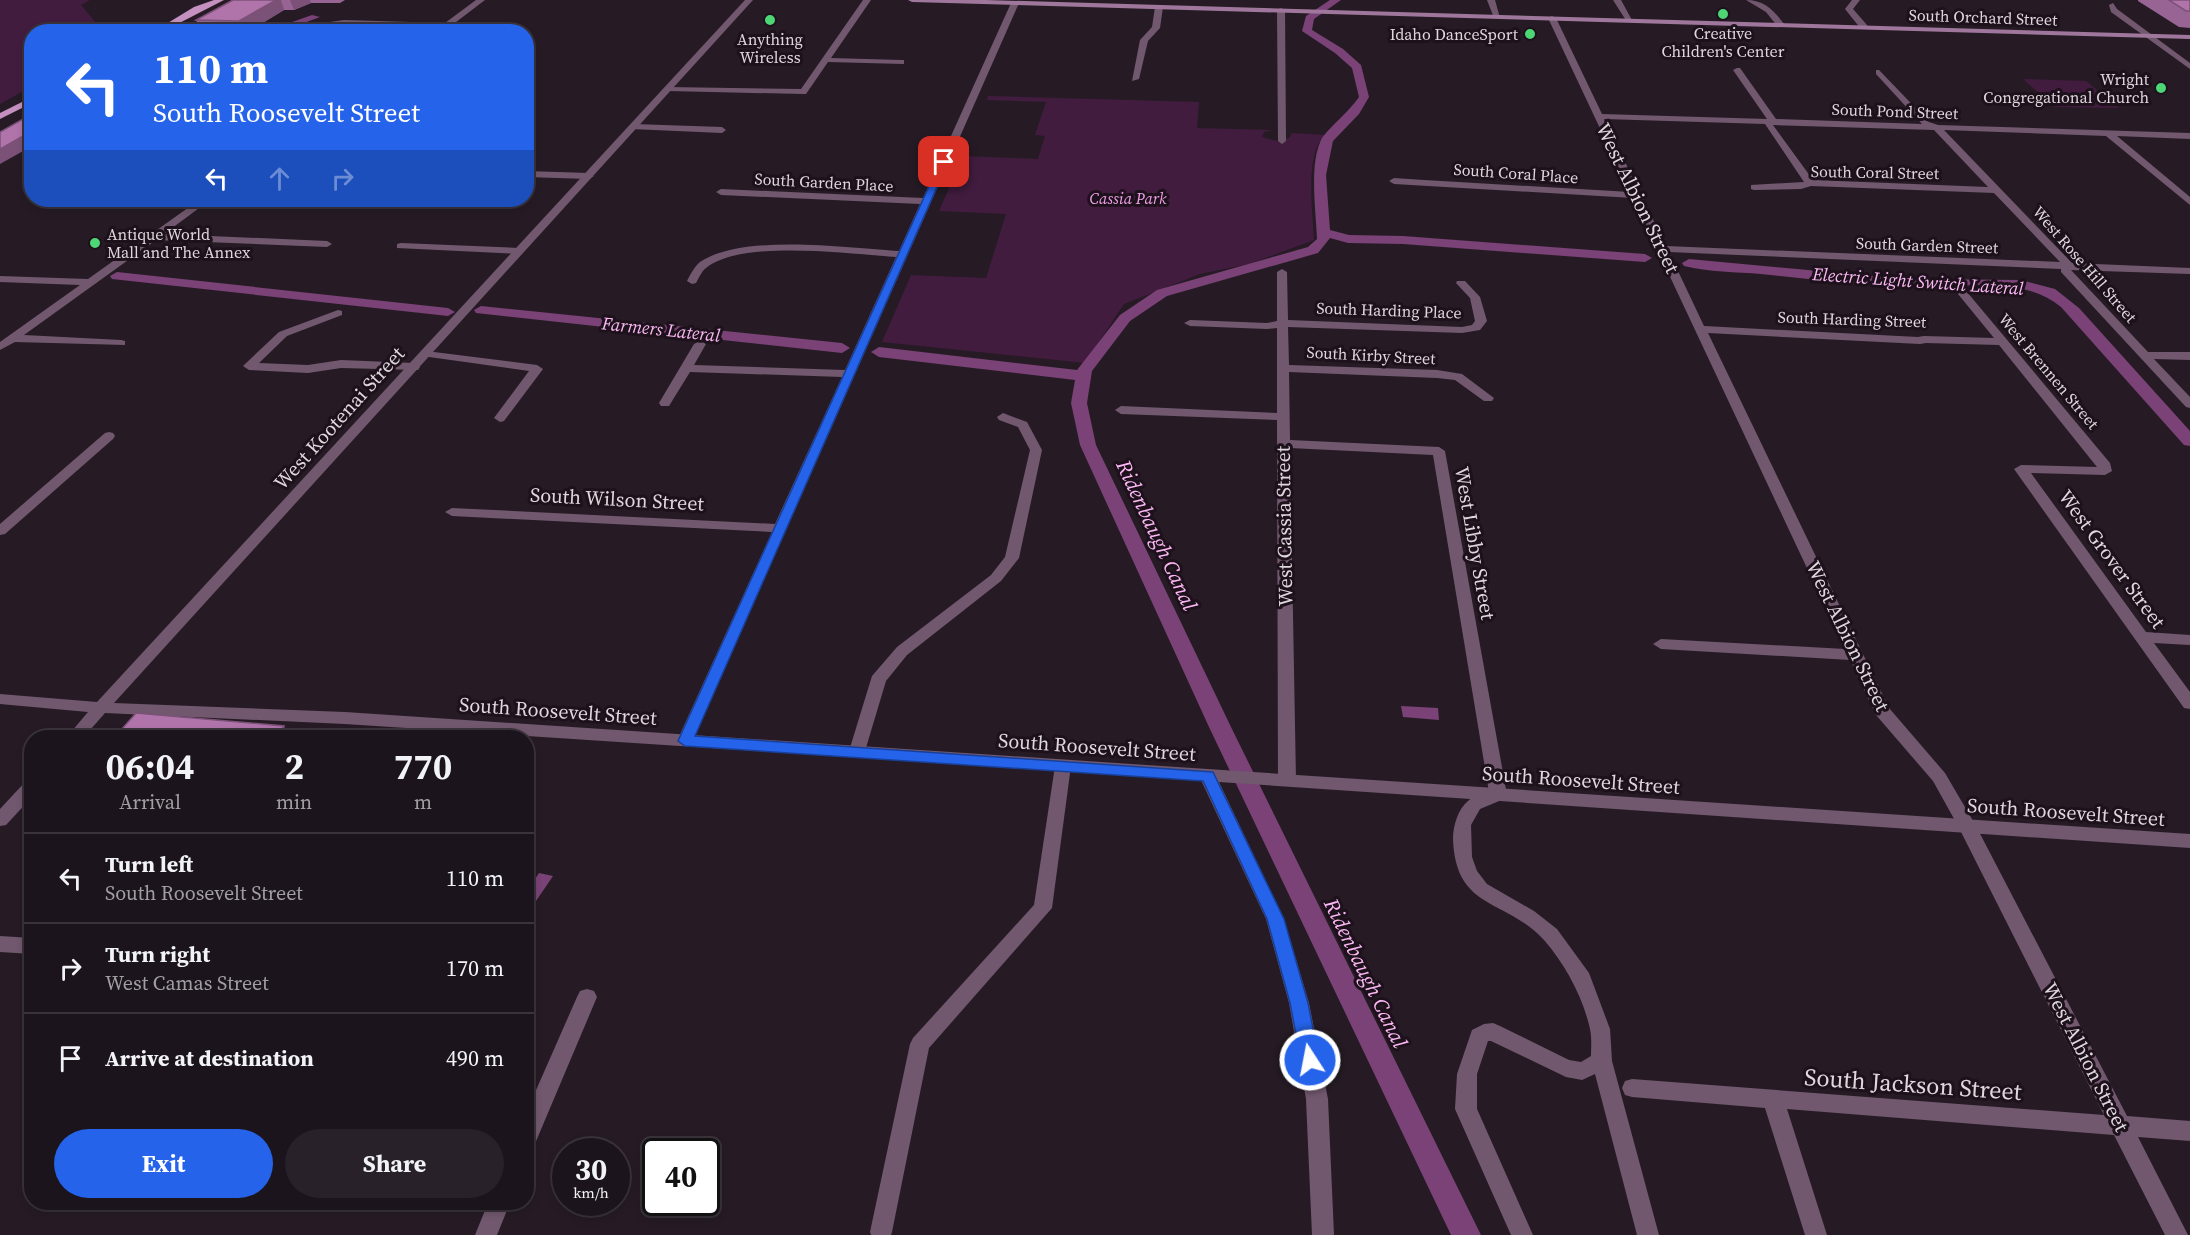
<!DOCTYPE html>
<html lang="en">
<head>
<meta charset="utf-8">
<style>
	:root { --surface:#1c141c; --page:#292129; --text:#f1f3f6; --muted:#a09ea3; --line:#3a333b; --accent:#2563eb }
	body { margin:0; font-family:"Source Serif 4",serif; background:var(--page); color:var(--text); height:100vh; display:flex; flex-direction:column; font-size:22px; white-space:nowrap }
	* { box-sizing:border-box; margin:0 }
	p { font-size:20px; color:var(--muted) }
	.icon { flex:none; width:33px; height:33px; fill:none; stroke:currentColor; stroke-width:2; stroke-linecap:round; stroke-linejoin:round }
	.map { position:relative; flex:1; overflow:hidden }
	.sheet { position:absolute; left:24px; top:730px; width:510px; height:480px; display:flex; flex-direction:column; background:var(--surface); border-radius:24px; box-shadow:0 3px 9px #0003,0 0 0 2px var(--line) }
	.sheet>* { flex:none }
	.banner { position:absolute; left:24px; top:24px; width:510px; height:183px; border-radius:24px; box-shadow:0 3px 9px #0003,0 0 0 2px var(--line); background:#2563eb; color:#fff; overflow:hidden }
	.speed { position:absolute; left:552px; top:1138px; display:flex; gap:12px; font-size:30px; font-weight:700; text-align:center }
	.speed>* { display:grid; place-content:center; width:78px; height:78px; border-radius:50%; background:var(--surface); box-shadow:0 3px 9px #0003,0 0 0 2px var(--line); line-height:1 }
	.speed small { font-size:15px; font-weight:400 }
	.speed .limit { border:3px solid #111; border-radius:9px; background:#fff; color:#111 }
	.pin { position:absolute; display:grid; place-items:center; width:51px; height:51px; color:#fff; margin:-26px; border-radius:12px; box-shadow:0 3px 9px #0006 }
	.me { position:absolute; width:66px; margin:-33px; rotate:349deg; stroke-linejoin:round; filter:drop-shadow(0 0 4px #0008) }
	.turn { display:flex; align-items:center; gap:21px; height:126px; padding:0 30px; font-size:27px }
	.turn .icon { width:78px; height:78px; stroke-width:2.5 }
	.turn b { display:block; font-size:42px; line-height:51px }
	.lanes { display:flex; align-items:center; height:57px; padding:0 30px; background:#0003; justify-content:center; gap:30px; direction:ltr }
	.lanes .off { opacity:.35 }
	.eta { display:flex; justify-content:space-evenly; align-items:center; height:102px; text-align:center }
	.eta b { font-size:36px; font-weight:700; line-height:42px }
	.button { display:flex; gap:12px; margin-top:auto; padding:12px 30px }
	.button a { flex:1; height:69px; border-radius:36px; background:var(--accent); color:#fff; font-size:24px; font-weight:700; line-height:69px; text-align:center }
	.button a+a { background:var(--page); color:var(--text) }
	ul { padding:0; list-style:none }
	li { display:flex; align-items:center; gap:18px; height:90px; padding:0 30px; border-top:2px solid var(--line) }
	li div { flex:1 }
	li b { display:block; font-size:22px }
	li em { font-style:normal }
	.map>svg:first-child { display:block }
	.green { fill:#411c3e }
	.water { fill:#7a4276 }
	.lines { fill:none; stroke-linecap:round; stroke-linejoin:round }
	.canal { fill:#7a4276; fill-rule:evenodd }
	.minor { fill:#71586e; fill-rule:evenodd }
	.tertiary { fill:#71586e; fill-rule:evenodd }
	.secondary { fill:#a0779c; fill-rule:evenodd }
	.primary { fill:#c490bf; fill-rule:evenodd }
	.wall { fill:#976493 }
	.shaded-wall { fill:#7b5178 }
	.building { fill:#b074ab; stroke:#7b5178; stroke-width:1.5 }
	.route { fill:#2563eb; stroke:#184099; stroke-width:1.5 }
	.poi-dot { fill:#4dd676; stroke:#1d111b; stroke-width:2 }
	.labels { text-anchor:middle; dominant-baseline:central; stroke-width:6; stroke-linejoin:round; paint-order:stroke }
	.far-street-label { font-size:16px; fill:#dfd7de; stroke:#1d111b }
	.far-poi-label { font-size:16px; fill:#dfd7de; stroke:#1d111b }
	.far-park-label { font-size:16px; font-style:italic; fill:#f19fea; stroke:#1d111b }
	.far-water-label { font-size:18px; font-style:italic; fill:#fbb8f4; stroke:#1d111b }
	.street-label { font-size:20px; fill:#dfd7de; stroke:#1d111b }
	.water-label { font-size:21px; font-style:italic; fill:#fbb8f4; stroke:#1d111b }
	.near-street-label { font-size:24px; fill:#dfd7de; stroke:#1d111b }
</style>
</head>
<body>
<div class="map">
<svg width="2190" height="1235" viewBox="0 0 2190 1235">
	<rect width="100%" height="100%" fill="#261b25"/>
	<path class="green" d="M0 0H90L81 5 103 31 32 32 31 87 0 104Z
		M2023 79 2086 81 2119 108 2055 107Z
		M988 96 1199 102 1197 128 1272 130 1264 132 1262 137 1277 141 1289 138 1292 133 1325 135C1304 154 1313 213 1314 240L1249 264 1200 274 1124 304 1085 363 882 342 911 275 986 278 1006 214 939 211 963 156 1038 159 1045 136 1035 135 1046 102 987 100Z"/>
	<path class="water" d="M1401 706 1438 708 1439 720 1403 717Z
		M539 873 553 876 534 904 527 902V891Z"/>
	<g class="lines">
		<path class="canal" d="M1330 0H1341L1314 19 1312 30 1343 49 1361 65 1369 97 1359 114 1333 141 1326 175 1330 230 1349 235 1403 236 1645 254 1652 258 1645 262 1403 244 1348 243 1330 238 1318 253 1167 296 1130 321 1092 371 1087 403 1096 445 1231 727 1481 1235H1451L1209 727 1080 445 1071 403 1075 380 879 357 871 352 879 347 1077 370 1120 315 1157 290 1308 247 1317 239C1316 211 1309 165 1321 140 1327 129 1349 112 1359 97L1352 68 1335 53 1302 31 1306 16Z
			M312 15 320 17 280 32H264Z
			M1689 259 1906 279 2021 280 2055 289 2079 308 2190 431V446L2184 445 2061 307C2020 273 1957 289 1907 287 1858 285 1810 279 1761 274 1736 272 1709 272 1684 266L1682 263Z
			M117 272 448 308 455 312 448 316 112 279 110 276Z
			M481 306 842 343 850 348 842 353 476 313 474 310Z"/>
		<path class="minor" d="M476 0H485L443 32H437L439 27C408 26 375 22 344 24 332 25 323 32 312 32L323 23 344 20 445 23Z
			M863 0H871L831 58 901 60H904V64L828 62 806 94H803L668 91 664 89 668 87 801 89Z
			M1487 0H1495L1500 18H1494Z
			M1613 0H1621L1633 22H1627Z
			M1746 0C1765 0 1774 11 1785 25L1778 27 1766 12Z
			M1852 0H1860L1853 9 1867 25V29H1861L1845 9Z
			M1015 1 1019 3 693 741 691 745H679L677 741 772 532 452 516 445 512 452 508 775 524 842 377 690 372 669 406H661L659 403 694 344 700 341 706 344 694 365 845 370 896 257C852 254 741 239 706 268 701 272 699 278 696 283L692 284 687 281C690 275 694 267 700 262 743 233 848 248 899 251L920 204 721 195 716 192 721 189 923 198 1011 3Z
			M1159 5 1163 7 1160 28 1148 41 1139 79 1132 81 1140 40 1152 27 1155 7Z
			M1281 8 1285 10 1286 141 1282 144 1278 141 1277 10Z
			M1552 16 1556 18 1602 114 1767 119 1733 70 1737 68H1740L1776 119 1922 124 1876 74V70H1879L1929 122 1938 125 2190 133V139L2117 136 2190 197V205L2106 136 1944 130 2072 263 2190 268V274L2071 270 2148 352H2190V360L2154 359 2190 397V408L2186 407 2061 272V269L1669 252 1704 326 1918 337 1924 336 1994 338 1958 294 1959 292H1967L2110 463 2112 471 2105 475 2031 473 2146 632 2190 635V645L2154 643 2190 692V709L2184 708 2014 469 2021 465 2097 467 1999 345 1926 343 1920 344 1708 333 1889 708 1945 773 1976 826 2127 1116 2190 1121V1141L2138 1137 2188 1235H2165L2114 1135 1787 1109 1827 1235H1805L1765 1108 1632 1097 1625 1095 1622 1088 1625 1081 1632 1079 2104 1115 1958 826 1933 781 1876 715 1850 660 1661 649 1653 644 1661 639 1845 649 1633 198 1394 184 1389 181 1394 178 1424 180 1630 192 1548 18ZM1604 119 1765 124 1804 182 1751 185V189L1754 190 1801 189 1811 186 1994 193 2060 262 1666 246ZM1773 125 1934 130 1988 187 1813 180Z
			M634 124 722 127 726 130 722 133 631 129 630 127Z
			M526 171 589 173 594 176 589 179 526 177Z
			M199 200H210L164 234 327 241 332 244 327 247 156 240 24 335 121 340 125 341V345L15 342 0 350V342L80 285 0 282V276L88 279Z
			M401 243 519 248 524 251 519 254 397 248V244Z
			M1282 269 1287 272 1288 320 1462 327 1472 325 1475 321 1470 298 1456 283 1457 281H1465L1480 297 1487 321 1480 330 1462 333 1288 327 1289 365 1437 370 1462 374 1494 398 1492 401H1484L1455 380 1437 378 1289 372 1290 440 1439 447 1445 451 1507 795 1504 799 1480 809 1471 825 1472 857 1477 871 1487 884 1534 911 1557 929 1589 973 1610 1029 1612 1061 1659 1235H1637L1595 1074 1582 1080 1566 1077 1491 1041H1488L1477 1074V1109L1533 1235H1511L1455 1109 1457 1074 1472 1030 1484 1024 1493 1023 1500 1026 1569 1060 1581 1062 1591 1056C1591 1048 1592 1038 1590 1029 1583 997 1565 964 1544 940 1506 898 1455 911 1453 838 1453 826 1458 809 1468 801 1473 796 1483 794 1489 792L1433 455 1290 448 1296 781 1293 785H1281L1278 781 1277 420 1121 414 1115 410 1121 406 1277 413V328L1267 329 1190 326 1184 323 1190 320 1267 323 1277 321V272Z
			M338 310 342 311V315L287 336 259 363 308 365 341 360 414 363 420 367 418 370 341 368 308 373 249 370 243 366 279 332Z
			M426 351 537 365 543 369 504 421 500 422 494 418 529 371 422 356 420 354Z
			M1003 413 1027 422 1042 450 1019 558 1001 581 907 655 886 681 865 751 863 755H851L849 751 872 676 897 647 991 575 1005 557 1030 450 1018 427 999 420 997 417Z
			M109 432 113 433 115 436 113 439 5 534 0 535V524L105 433Z
			M1063 760 1069 762 1071 766 1052 908 929 1048 892 1232 891 1235H871L870 1232 910 1044 913 1038 1034 905 1055 766 1057 762Z
			M0 936 32 938V954L0 952Z
			M587 989 594 991 597 997 534 1146 526 1149V1113L577 997 580 991Z
			M488 1203H510L497 1235H475Z"/>
		<path class="tertiary" d="M745 0H753L114 703 345 712 2190 834V848L1219 782 1284 919 1309 1003 1328 1099 1334 1235H1312L1306 1099 1289 1003 1266 919 1201 780 345 724 105 713 83 738H66L88 712 0 704V694L97 702Z
			M2113 3 2117 9 2190 63V69L2111 12 2109 5Z
			M32 779V797L6 825 0 826V809L26 781Z"/>
		<path class="secondary" d="M908 0H986L2190 35V39L912 2Z"/>
		<path class="primary" d="M214 0H224L162 32H153L194 7Z
			M32 97V103L0 119V113Z"/>
	</g>
	<path class="wall" d="M233 0H345L340 3H311L294 10H284L248 32H173L199 28 196 20Z
		M2138 0H2190V28L2179 27 2138 1Z"/>
	<path class="shaded-wall" d="M276 0H281L284 10 248 32H243L239 21Z
		M290 0H310L311 3 294 10Z
		M32 131V146L0 164V149Z
		M284 726 290 738H275Z"/>
	<path class="building" d="M233 0H276L239 21 196 20Z
		M2169 0H2190V11H2186Z
		M181 27 217 28 211 32H173Z
		M32 114V131L0 149V132Z
		M136 713 284 726 275 738H114Z"/>
	<path class="route" d="M944 159 948 162 695 736 1213 772 1284 919 1308 1003 1319 1060 1317 1066 1310 1069 1303 1066 1301 1060 1290 1003 1267 919 1203 781 685 746 678 741 940 162Z"/>
	<g class="poi-dot">
		<circle cx="1723" cy="14" r="6"/>
		<circle cx="770" cy="20" r="6"/>
		<circle cx="1530" cy="34" r="6"/>
		<circle cx="2161" cy="88" r="6"/>
		<circle cx="95" cy="243" r="6"/>
	</g>
	<g class="labels">
		<g class="far-street-label">
			<text transform="translate(1983 17) rotate(2)">South Orchard Street</text>
			<text transform="translate(1895 111) rotate(2)">South Pond Street</text>
			<text transform="translate(1875 172) rotate(1)">South Coral Street</text>
			<text transform="translate(1516 173) rotate(4)">South Coral Place</text>
			<text transform="translate(824 182) rotate(3)">South Garden Place</text>
			<text transform="translate(1927 245) rotate(2)">South Garden Street</text>
			<text transform="translate(2085 264) rotate(49)">West Rose Hill Street</text>
			<text transform="translate(1389 310) rotate(2)">South Harding Place</text>
			<text transform="translate(1852 319) rotate(2)">South Harding Street</text>
			<text transform="translate(1371 355) rotate(3)">South Kirby Street</text>
			<text transform="translate(2049 371) rotate(50)">West Brennen Street</text>
		</g>
		<g class="far-poi-label">
			<text x="1723" y="33">Creative<tspan x="1723" dy="18">Children's Center</tspan></text>
			<text x="1518" y="34" text-anchor="end">Idaho DanceSport</text>
			<text x="770" y="39">Anything<tspan x="770" dy="18">Wireless</tspan></text>
			<text x="2149" y="79" text-anchor="end">Wright<tspan x="2149" dy="18">Congregational Church</tspan></text>
			<text x="107" y="234" text-anchor="start">Antique World<tspan x="107" dy="18">Mall and The Annex</tspan></text>
		</g>
		<g class="far-park-label">
			<text x="1128" y="198">Cassia Park</text>
		</g>
		<g class="far-water-label">
			<text transform="translate(1918 281) rotate(4)">Electric Light Switch Lateral</text>
			<text transform="translate(661 329) rotate(6)">Farmers Lateral</text>
		</g>
		<g class="street-label">
			<text transform="translate(1638 198) rotate(64)">West Albion Street</text>
			<text transform="translate(339 418) rotate(-48)">West Kootenai Street</text>
			<text transform="translate(617 499) rotate(3)">South Wilson Street</text>
			<text transform="translate(1284 526) rotate(-91)">West Cassia Street</text>
			<text transform="translate(1475 543) rotate(80)">West Libby Street</text>
			<text transform="translate(2112 559) rotate(54)">West Grover Street</text>
			<text transform="translate(1848 636) rotate(64)">West Albion Street</text>
			<text transform="translate(558 711) rotate(4)">South Roosevelt Street</text>
			<text transform="translate(1097 747) rotate(4)">South Roosevelt Street</text>
			<text transform="translate(1581 780) rotate(4)">South Roosevelt Street</text>
			<text transform="translate(2066 812) rotate(4)">South Roosevelt Street</text>
			<text transform="translate(2086 1057) rotate(63)">West Albion Street</text>
		</g>
		<g class="water-label">
			<text transform="translate(1157 535) rotate(65)">Ridenbaugh Canal</text>
			<text transform="translate(1366 973) rotate(64)">Ridenbaugh Canal</text>
		</g>
		<g class="near-street-label">
			<text transform="translate(1913 1084) rotate(4)">South Jackson Street</text>
		</g>
	</g>
</svg>
<div class="speed"><div>30<small>km/h</small></div><div class="limit">40</div></div>
<div class="pin" style="left:944px;top:162px;background:#d93025"><svg class="icon" aria-label="arrive" viewBox="0 0 24 24"><path d="M6 21V4h12l-3 4 3 4H6"/></svg></div>
<svg class="me" style="left:1310px;top:1060px" viewBox="-20 -20 40 40"><circle r="17" fill="#2563eb" stroke="#fff" stroke-width="3"/><path d="M0-11L8 9 0 5-8 9z" fill="#fff"/></svg>
<div class="banner">
<div class="turn"><svg class="icon" aria-label="left" viewBox="0 0 24 24"><path d="M17 20v-9H6M10 6l-5 5 5 5"/></svg><div><b>110 m</b>South Roosevelt Street</div></div>
<div class="lanes"><svg class="icon" aria-label="left" viewBox="0 0 24 24"><path d="M17 20v-9H6M10 6l-5 5 5 5"/></svg><svg class="icon off" aria-label="ahead" viewBox="0 0 24 24"><path d="M12 20V5M6 11l6-6 6 6"/></svg><svg class="icon off" aria-label="right" viewBox="0 0 24 24"><path d="M7 20v-9h11M14 6l5 5-5 5"/></svg></div>
</div>
<section class="sheet">
<div class="eta">
<div><b>06:04</b><p>Arrival</p></div>
<div><b>2</b><p>min</p></div>
<div><b>770</b><p>m</p></div>
</div>
<ul>
<li><svg class="icon" aria-label="left" viewBox="0 0 24 24"><path d="M17 20v-9H6M10 6l-5 5 5 5"/></svg><div><b>Turn left</b><p>South Roosevelt Street</p></div><em>110 m</em></li>
<li><svg class="icon" aria-label="right" viewBox="0 0 24 24"><path d="M7 20v-9h11M14 6l5 5-5 5"/></svg><div><b>Turn right</b><p>West Camas Street</p></div><em>170 m</em></li>
<li><svg class="icon" aria-label="arrive" viewBox="0 0 24 24"><path d="M6 21V4h12l-3 4 3 4H6"/></svg><div><b>Arrive at destination</b></div><em>490 m</em></li>
</ul>
<div class="button"><a>Exit</a><a>Share</a></div>
</section>
</div>
</body>
</html>
